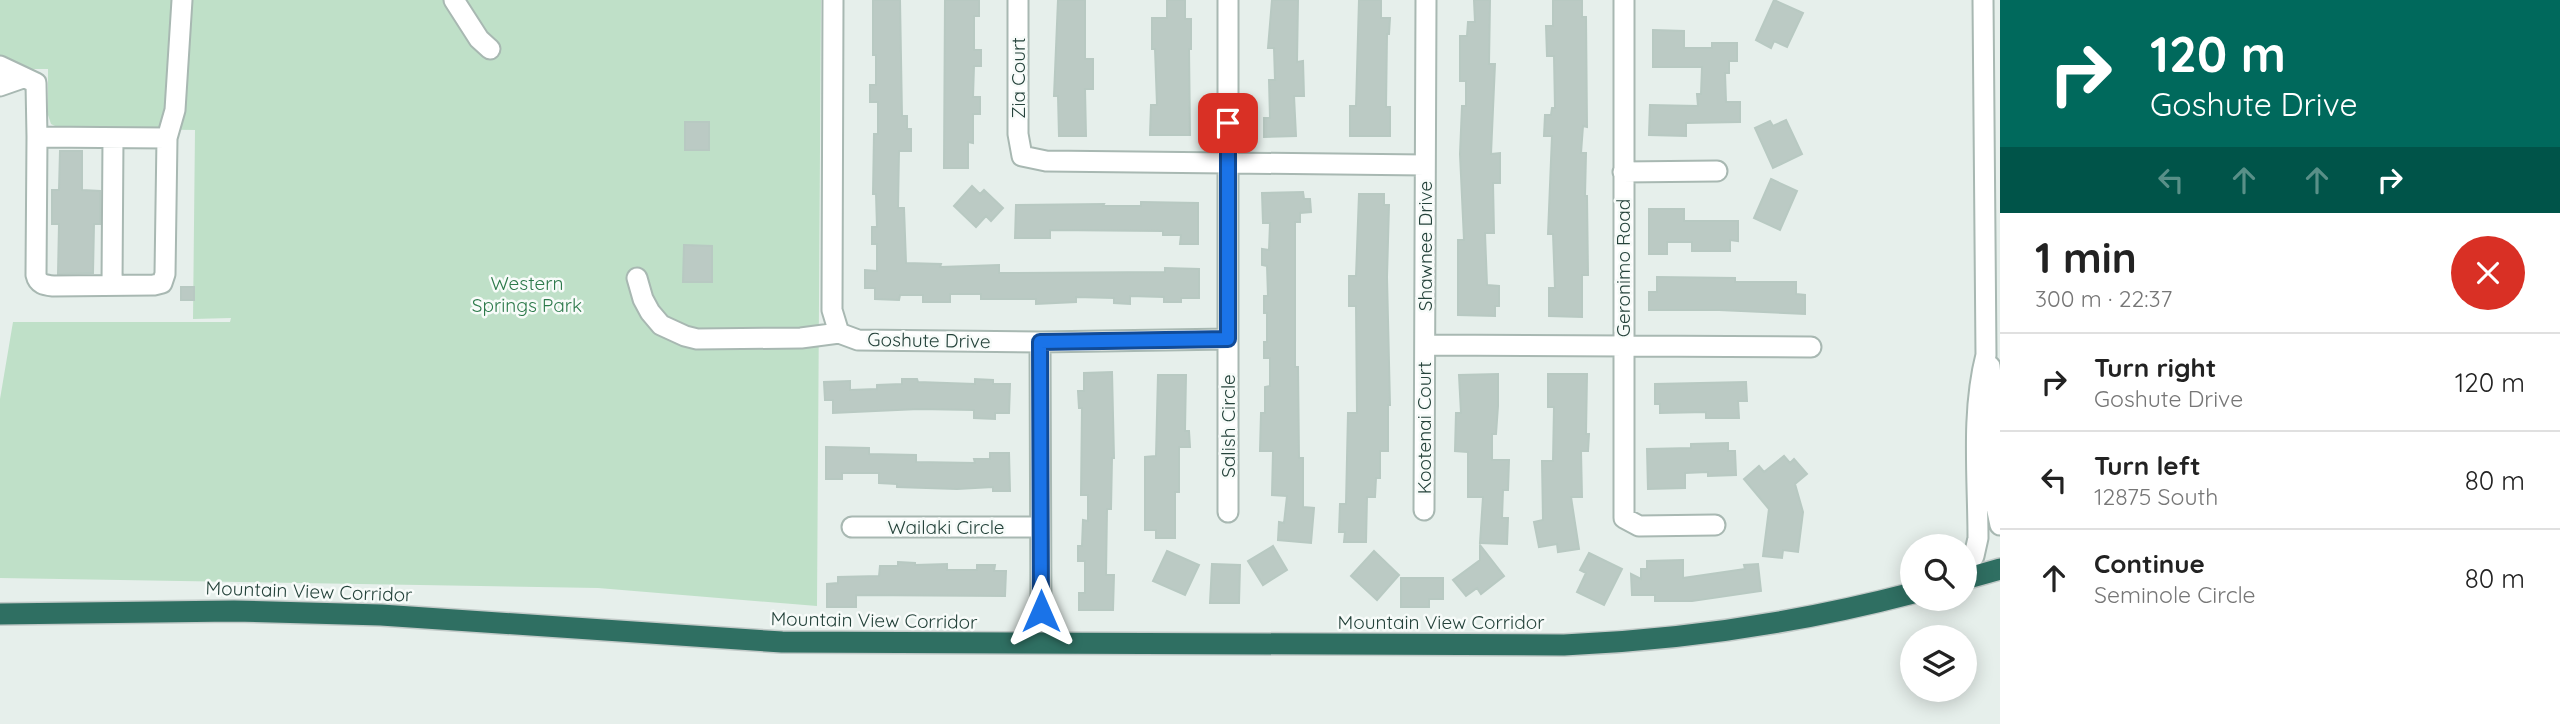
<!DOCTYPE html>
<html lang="en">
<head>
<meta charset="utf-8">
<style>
	:root { --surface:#fff; --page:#f6f6f6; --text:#222; --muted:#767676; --line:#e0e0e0 }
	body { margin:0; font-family:Quicksand,sans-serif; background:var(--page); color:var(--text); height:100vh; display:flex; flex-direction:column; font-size:26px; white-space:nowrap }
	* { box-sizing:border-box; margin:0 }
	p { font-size:23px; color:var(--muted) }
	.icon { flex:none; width:38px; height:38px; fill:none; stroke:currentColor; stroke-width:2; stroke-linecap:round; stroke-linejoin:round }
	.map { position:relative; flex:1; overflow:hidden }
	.side { display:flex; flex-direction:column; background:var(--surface); width:560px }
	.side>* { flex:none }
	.banner { background:#00695c; color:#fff; overflow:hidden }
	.controls { position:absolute; left:1900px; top:534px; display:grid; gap:14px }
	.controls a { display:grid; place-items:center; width:77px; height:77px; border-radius:50%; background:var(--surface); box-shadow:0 4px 18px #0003; font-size:35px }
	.pin { position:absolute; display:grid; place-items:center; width:60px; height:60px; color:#fff; margin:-30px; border-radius:14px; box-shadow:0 4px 10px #0006 }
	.me { position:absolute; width:77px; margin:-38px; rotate:0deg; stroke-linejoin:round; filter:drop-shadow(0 0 5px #0008) }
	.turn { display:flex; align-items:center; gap:24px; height:147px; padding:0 35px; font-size:32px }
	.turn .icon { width:91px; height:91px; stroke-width:2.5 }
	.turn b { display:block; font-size:49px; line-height:60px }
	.lanes { display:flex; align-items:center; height:66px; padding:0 35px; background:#0003; justify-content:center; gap:35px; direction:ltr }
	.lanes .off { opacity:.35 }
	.round { display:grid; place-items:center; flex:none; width:74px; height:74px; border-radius:37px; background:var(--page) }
	.overview { display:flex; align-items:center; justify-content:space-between; height:119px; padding:0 35px }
	h1 { font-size:42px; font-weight:800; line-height:52px }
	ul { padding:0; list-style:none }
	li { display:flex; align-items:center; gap:21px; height:98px; padding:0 35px; border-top:2px solid var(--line) }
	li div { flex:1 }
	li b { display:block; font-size:26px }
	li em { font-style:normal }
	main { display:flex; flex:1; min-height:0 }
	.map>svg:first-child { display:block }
	.green { fill:#bfe0c8 }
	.building { fill:#bbcac4; stroke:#b8c9c2; stroke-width:2 }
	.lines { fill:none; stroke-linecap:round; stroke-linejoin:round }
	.minor-casing { stroke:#a8b8b2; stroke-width:23 }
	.highway-casing { stroke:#c2cac8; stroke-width:24 }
	.minor { stroke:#fff; stroke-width:19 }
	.highway { stroke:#2f6f62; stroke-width:21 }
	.route-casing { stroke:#114b97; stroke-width:18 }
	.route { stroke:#1a73e8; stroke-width:12 }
	.labels { text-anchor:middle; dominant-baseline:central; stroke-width:5; stroke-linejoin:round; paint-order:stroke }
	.street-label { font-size:19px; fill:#24423a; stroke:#f7fbf9 }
	.park-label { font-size:19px; fill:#2d7a4b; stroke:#f7fbf9 }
</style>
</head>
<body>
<main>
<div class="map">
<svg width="2000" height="724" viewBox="0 0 2000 724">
	<rect width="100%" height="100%" fill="#e6efeb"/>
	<path class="green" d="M0 0H821L817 606 598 588 0 578V399L13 322H230L231 318 193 319 195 130 59 128 51 124 48 115V69H17L0 59Z"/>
	<path class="building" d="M873 0H900L902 116H907V129H911V151H899L898 208H904L906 263 941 264 940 267 999 265V273L1165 272V268L1199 269V298H1181V302H1164V297L1130 296V304L1114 303V298L1076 297V302L1036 304V299H981V294H950V302H923V295H900L899 300 875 299V288H865V270L877 271V244H872V227H877L876 194H873L874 134H878V102H870V85H876V55H873Z
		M945 0H979V16H974V50H981V66H974L973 97H980V114H973V143L968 142V168H944Z
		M1058 0H1085V59H1093V89H1085L1086 136H1059L1058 96H1054Z
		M1167 0H1185V19H1191V49H1189L1190 135H1150L1151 105H1157L1155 49H1152V18H1167Z
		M1272 0H1298L1297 62 1303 61 1304 96H1294L1296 136 1264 137V118H1270L1269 80H1275L1274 48H1268Z
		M1359 0H1381V18H1390L1389 34H1387L1386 107H1390V136H1350V106H1356Z
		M1474 0H1490L1489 64H1495L1491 154 1500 153V183H1493L1494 233H1485L1487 285 1499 286V306H1495V316L1458 315V240H1464L1460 154 1462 106H1466V81H1460V36H1467L1468 22H1475Z
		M1553 0H1582V17H1586L1587 127 1583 126 1581 153H1586L1585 196H1587L1588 275H1582V317L1549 316V288H1555L1553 234H1548L1552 136H1544L1545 115H1551L1552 108H1555L1554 56H1547L1546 26H1553Z
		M1774 0 1803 13 1787 47 1774 41 1771 48 1756 40Z
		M1653 30 1684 31V48H1712V43H1737V61H1729V73H1725L1726 102H1740V122L1686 123V136L1649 135 1650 105 1698 106 1697 94H1701L1702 67H1653Z
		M1786 120 1802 154 1773 168 1755 128 1770 121 1773 126Z
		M685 122H709V150H685Z
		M60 151H82V190L100 191V224H94L93 273 58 274 59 224H52V190H59Z
		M1771 179 1797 191 1780 230 1754 218Z
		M972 186 980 194 984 190 1003 208 991 221 986 216 976 227 954 206Z
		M1303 192 1304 199H1310L1311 212 1300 213V222H1295V367H1298L1299 458H1303V507L1314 508 1311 543 1278 540 1279 522 1284 523 1287 496 1272 495 1273 451H1260L1261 413H1265V387L1270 386V358H1264V342H1267V313H1264V296H1268L1267 266 1262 265V249L1269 250 1270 223H1263L1262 193Z
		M1359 194H1384V205H1389L1387 277 1390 405H1388V451H1380V478H1376L1375 497H1367L1366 542H1344L1345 532H1339L1340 504H1346L1348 413H1357L1356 306H1349V276H1356Z
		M1141 202 1198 203V244H1180L1181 235H1163V231L1050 230V238H1015L1016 205 1104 204 1103 206H1141Z
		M1649 209H1684V221H1738V241L1730 240V251H1692V242H1667V254H1649Z
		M684 245 712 246V282H683Z
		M1657 277 1735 278V282H1796V294L1805 295V314L1719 310H1649V292H1657Z
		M181 287H194V300H181Z
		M1112 372 1114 458H1112L1111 509H1107L1106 575H1114L1113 610H1079V593H1085V561H1078V546H1082L1083 520 1088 521V495H1081L1082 408H1079L1078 391H1084V373Z
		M1498 374V406L1496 434H1492V460H1509L1508 490H1503L1502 518H1508L1507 544 1480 543 1483 497H1468V452L1455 451 1456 413H1461L1459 375Z
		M1548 374H1587L1586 434H1589L1588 451H1581L1582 497H1571L1579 549 1558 552 1557 544 1539 547 1534 522 1543 520 1542 461H1553L1554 407H1548Z
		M1158 375H1186L1185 431H1189L1190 447H1179V492H1175V538H1156V530H1145V457L1156 456Z
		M902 379H917L918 382 975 384V379L993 380V384H1010L1009 413H995V419L974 418V410L919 409 833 413V400H825L824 382 850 381V390L877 389V385L902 384Z
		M1746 382 1747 401H1738L1739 418H1706V412L1660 413V404H1655V384Z
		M1728 443V451H1735L1736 475 1708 476V472L1685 473V488L1648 489 1647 449 1691 448V444Z
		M826 447 869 448V454L916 455V462L975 463 974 459H990V453H1009L1010 491H993V487L957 489 897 487V484L879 483V473H842V479H826Z
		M1784 456 1790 463 1794 459 1807 474 1795 484 1803 512 1798 552 1783 550 1782 558 1763 556 1769 509 1744 479 1759 466 1764 472Z
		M1480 545 1504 576 1481 594 1477 588 1466 596 1453 580 1480 560Z
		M1273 546 1287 570 1263 585 1248 561Z
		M1167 551 1199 565 1185 595 1153 581Z
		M1374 551 1399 575 1377 600 1351 576Z
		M1589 553 1622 569 1604 605 1577 592 1586 573 1580 570Z
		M1683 560V578L1745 569 1744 565 1758 564 1761 591 1692 601H1655V595H1632L1631 574 1641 579V569H1647V561Z
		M898 562 915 563V565L947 564V570H977V565H995L994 571H1006L1005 596 856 595V607H827V584L838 583V577L879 576 880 566H898Z
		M1212 564 1240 565 1239 603H1210Z
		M1401 578H1443V599H1429V607H1401Z"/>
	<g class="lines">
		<g class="minor-casing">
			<path id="minor" d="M454 0 479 39 490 49
				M833 0 832 310 839 333
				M1018 0V134L1022 156 1046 161 1425 165
				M1624 0V518L1639 526 1715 525
				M0 66 36 83 37 137 167 138
				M0 86 23 78
				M37 137 36 275C38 284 44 285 53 286L154 285 162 283 165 274 167 138 175 110 182 0
				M1623 172 1717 171
				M637 278 643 299 650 312 661 325 685 336 697 339 801 338 839 333 858 340 1040 342 1228 339
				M112 285 113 138
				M1040 342 1041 611
				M1425 345 1811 347
				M1990 366 1993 396 1994 497 2000 525
				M1424 510 1426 0
				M1228 512V0
				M852 527H1040
				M1965 570 1974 556 1978 538C1978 478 1971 413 1986 355L1983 0"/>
		</g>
		<g class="highway-casing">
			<path id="highway" d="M1965 579 2000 569
				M0 614 234 611 381 615 782 642 1564 645C1683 640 1798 623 1913 593"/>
		</g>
		<use href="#minor" class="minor"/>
		<use href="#highway" class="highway"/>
	</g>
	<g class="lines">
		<g class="route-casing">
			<path id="route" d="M1041 611 1040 342 1228 339V123"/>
		</g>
		<use href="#route" class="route"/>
	</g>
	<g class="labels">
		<g class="street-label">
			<text transform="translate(1018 78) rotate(-90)">Zia Court</text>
			<text transform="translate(1425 246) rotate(-90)">Shawnee Drive</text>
			<text transform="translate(1623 268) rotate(-90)">Geronimo Road</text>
			<text transform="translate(929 340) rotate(1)">Goshute Drive</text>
			<text transform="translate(1228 426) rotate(-90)">Salish Circle</text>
			<text transform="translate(1424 428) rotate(-90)">Kootenai Court</text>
			<text x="946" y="527">Wailaki Circle</text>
			<text transform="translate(309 591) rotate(2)">Mountain View Corridor</text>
			<text transform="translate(874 620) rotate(1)">Mountain View Corridor</text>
			<text x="1441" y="622">Mountain View Corridor</text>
		</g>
		<g class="park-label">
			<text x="527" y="283">Western<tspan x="527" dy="22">Springs Park</tspan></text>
		</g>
	</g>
</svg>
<div class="controls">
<a><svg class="icon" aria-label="search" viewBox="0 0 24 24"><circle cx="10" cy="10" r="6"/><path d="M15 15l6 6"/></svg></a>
<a><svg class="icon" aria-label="layers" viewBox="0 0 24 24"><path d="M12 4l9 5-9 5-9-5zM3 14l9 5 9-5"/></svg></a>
</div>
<div class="pin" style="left:1228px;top:123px;background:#d93025"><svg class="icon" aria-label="arrive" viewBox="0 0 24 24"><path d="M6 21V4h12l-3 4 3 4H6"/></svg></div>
<svg class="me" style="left:1041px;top:611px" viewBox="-20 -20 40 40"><path d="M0-17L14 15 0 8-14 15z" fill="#1a73e8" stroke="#fff" stroke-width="4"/></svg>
</div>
<section class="side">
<div class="banner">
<div class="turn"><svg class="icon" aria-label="right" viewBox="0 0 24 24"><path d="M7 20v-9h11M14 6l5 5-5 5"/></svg><div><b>120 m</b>Goshute Drive</div></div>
<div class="lanes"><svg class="icon off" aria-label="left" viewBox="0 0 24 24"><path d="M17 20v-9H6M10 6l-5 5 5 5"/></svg><svg class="icon off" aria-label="ahead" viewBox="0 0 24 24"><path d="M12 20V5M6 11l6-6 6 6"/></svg><svg class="icon off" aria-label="ahead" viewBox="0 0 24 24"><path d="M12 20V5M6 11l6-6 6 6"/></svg><svg class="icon" aria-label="right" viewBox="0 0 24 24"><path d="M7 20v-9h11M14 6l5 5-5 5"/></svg></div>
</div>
<div class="overview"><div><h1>1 min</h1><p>300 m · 22:37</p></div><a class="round" style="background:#d93025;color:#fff"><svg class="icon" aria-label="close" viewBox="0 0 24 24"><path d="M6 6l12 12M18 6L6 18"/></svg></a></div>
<ul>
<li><svg class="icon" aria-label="right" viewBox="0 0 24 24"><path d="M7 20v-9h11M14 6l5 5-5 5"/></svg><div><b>Turn right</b><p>Goshute Drive</p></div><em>120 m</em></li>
<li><svg class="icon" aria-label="left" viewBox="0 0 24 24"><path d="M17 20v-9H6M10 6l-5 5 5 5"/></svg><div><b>Turn left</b><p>12875 South</p></div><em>80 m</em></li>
<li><svg class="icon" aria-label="ahead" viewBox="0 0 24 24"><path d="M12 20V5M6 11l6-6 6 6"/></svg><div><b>Continue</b><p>Seminole Circle</p></div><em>80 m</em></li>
</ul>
</section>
</main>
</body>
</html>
